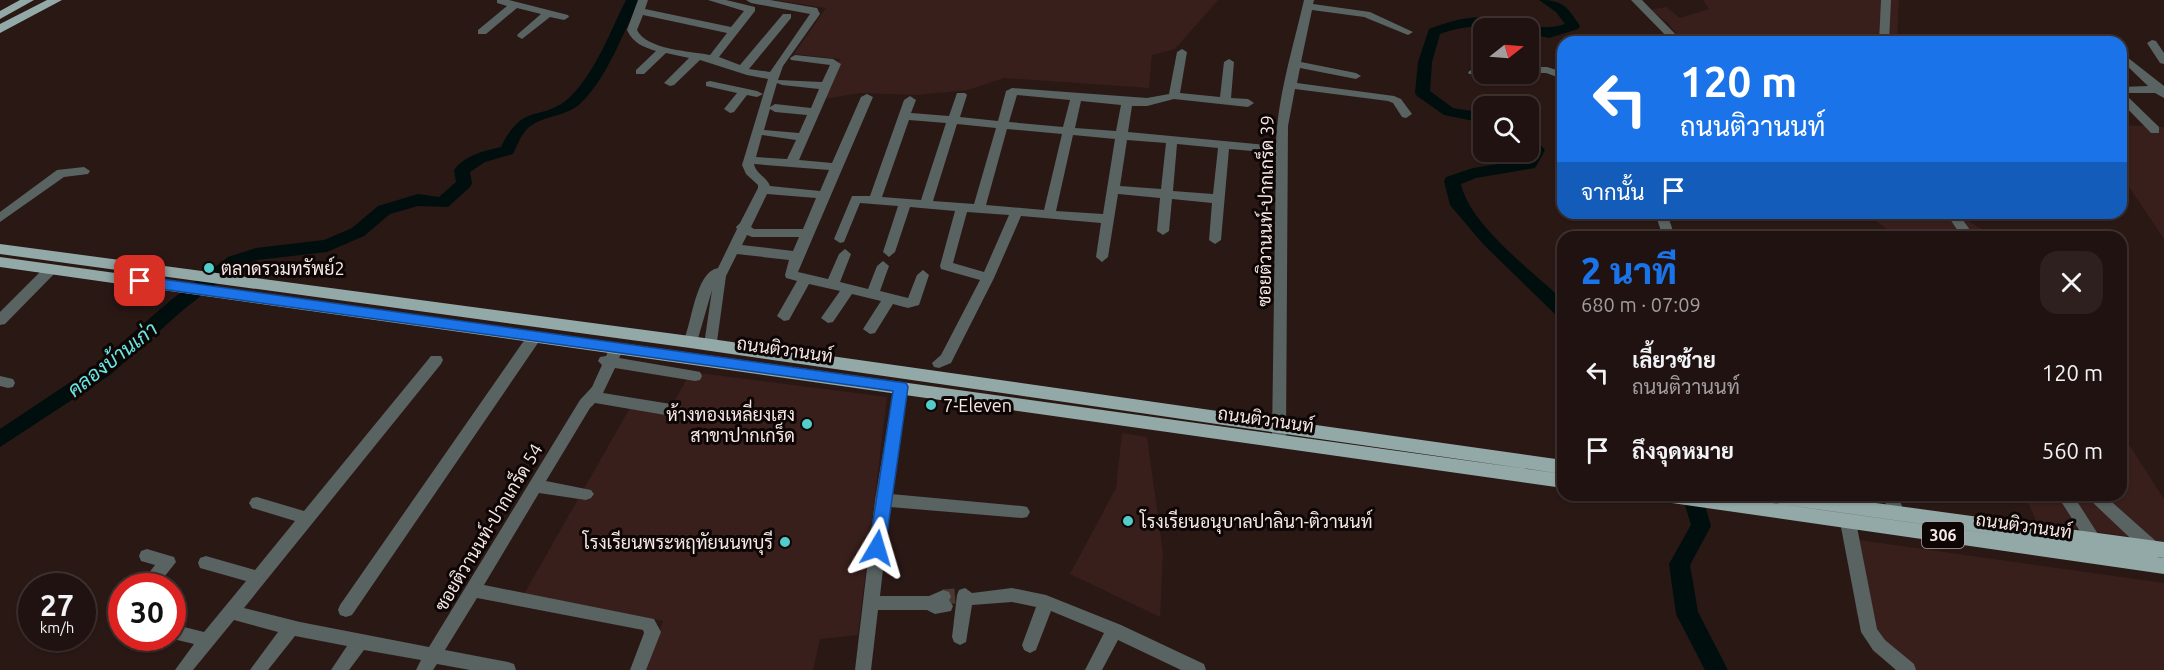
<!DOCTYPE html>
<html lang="th">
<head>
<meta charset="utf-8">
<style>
	:root { --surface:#201210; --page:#2d201e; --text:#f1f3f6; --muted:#a29e9f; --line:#3d3230; --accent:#1a73e8 }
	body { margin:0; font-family:Ubuntu,Sarabun,sans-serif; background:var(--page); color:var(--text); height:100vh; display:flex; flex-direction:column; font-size:22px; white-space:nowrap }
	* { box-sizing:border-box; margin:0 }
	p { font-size:20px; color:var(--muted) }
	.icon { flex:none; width:33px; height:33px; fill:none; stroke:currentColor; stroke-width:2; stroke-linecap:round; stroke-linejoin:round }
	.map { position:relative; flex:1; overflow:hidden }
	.drawer { position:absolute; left:1557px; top:231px; width:570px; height:270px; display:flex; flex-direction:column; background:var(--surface); border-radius:18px; box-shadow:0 2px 4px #0004,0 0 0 2px var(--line) }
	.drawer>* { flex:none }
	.top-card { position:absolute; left:1557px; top:36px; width:570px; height:183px; border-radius:18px; box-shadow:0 2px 4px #0004,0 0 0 2px var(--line); background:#1a73e8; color:#fff; overflow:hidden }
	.needle { width:39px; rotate:73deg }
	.tools { position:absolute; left:1473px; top:18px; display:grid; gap:12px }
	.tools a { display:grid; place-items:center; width:66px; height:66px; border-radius:12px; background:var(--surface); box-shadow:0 2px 4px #0004,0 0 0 2px var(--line); font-size:30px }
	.speed { position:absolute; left:18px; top:573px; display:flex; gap:12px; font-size:30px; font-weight:700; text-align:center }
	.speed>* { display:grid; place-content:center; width:78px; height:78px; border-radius:50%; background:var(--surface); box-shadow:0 2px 4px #0004,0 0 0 2px var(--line); line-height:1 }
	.speed small { font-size:15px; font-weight:400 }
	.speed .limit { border:9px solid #d22; background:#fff; color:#111 }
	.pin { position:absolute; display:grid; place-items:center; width:51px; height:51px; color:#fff; margin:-26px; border-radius:12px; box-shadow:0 3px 9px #0006 }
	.me { position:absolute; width:66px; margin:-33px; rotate:7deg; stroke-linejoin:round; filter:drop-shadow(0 0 4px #0008) }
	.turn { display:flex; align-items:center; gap:21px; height:126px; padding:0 24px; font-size:27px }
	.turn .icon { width:78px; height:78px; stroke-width:2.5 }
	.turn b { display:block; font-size:42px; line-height:51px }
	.then { display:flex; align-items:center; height:57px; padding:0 24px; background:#0003; gap:12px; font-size:22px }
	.round { display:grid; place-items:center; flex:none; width:63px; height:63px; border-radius:18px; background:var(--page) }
	.headline { display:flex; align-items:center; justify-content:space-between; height:102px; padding:0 24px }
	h1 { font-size:36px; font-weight:800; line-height:45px; color:var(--accent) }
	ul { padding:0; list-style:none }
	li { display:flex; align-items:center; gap:18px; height:78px; padding:0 24px }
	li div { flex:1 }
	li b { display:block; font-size:22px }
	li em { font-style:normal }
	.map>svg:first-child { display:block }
	.built { fill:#381f1c }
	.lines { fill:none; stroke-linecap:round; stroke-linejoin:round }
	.river { fill:#000e0e; fill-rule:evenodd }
	.minor-tunnel { stroke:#493734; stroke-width:15; stroke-dasharray:15 8; stroke-linecap:butt }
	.minor { fill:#586362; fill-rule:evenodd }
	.major { fill:#92a9a8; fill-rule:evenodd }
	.route { fill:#1a73e8; stroke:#114b97; stroke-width:1.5 }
	.poi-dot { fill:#53cdcb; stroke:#0d0605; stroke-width:2 }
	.labels { text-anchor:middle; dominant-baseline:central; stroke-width:6; stroke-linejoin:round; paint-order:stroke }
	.shield { fill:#0d0605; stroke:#b0a4a2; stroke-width:1.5 }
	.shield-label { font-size:16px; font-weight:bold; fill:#f6e8e6 }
	.street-label { font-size:18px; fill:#f6e8e6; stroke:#0d0605 }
	.poi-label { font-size:18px; fill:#f6e8e6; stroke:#0d0605; text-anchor:start }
	.water-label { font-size:20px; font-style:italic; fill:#69e9e6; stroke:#0d0605 }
</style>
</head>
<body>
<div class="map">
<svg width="2164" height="670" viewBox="0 0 2164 670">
	<rect width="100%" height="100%" fill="#2a1815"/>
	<path class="built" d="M775 0H1218L1175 49 1152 55 1149 88 1004 78 968 90 916 95 860 93 824 99 840 59 794 54 826 8Z
		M1703 0H1899L1897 42H1683L1667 22 1651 10 1666 7 1680 18 1709 9Z
		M2121 125 2164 127V239L2121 175Z
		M1866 213H1964L1970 222 1995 237H1897Z
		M691 372 887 397 858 635 820 639 813 670H644L663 621 524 594 630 408 666 415Z
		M2121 432 2164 499V542L2037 523 2025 495H2121Z
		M1122 433 1147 437 1163 553 1160 617 1070 574 1116 488Z
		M1852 539 2164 583V670H1899L1873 652 1856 612Z"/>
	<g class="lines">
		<path class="river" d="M626 0H640C622 34 608 77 580 104 564 118 540 115 526 130 520 137 517 146 513 154L485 162 470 172 472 183 470 187 448 207 418 206 390 214 364 236 327 252 257 260 240 265 183 310 110 375 0 447V429L96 365 171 300 228 257 256 248 324 240 352 228 378 206 418 194 439 197 456 182 454 170C465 155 484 151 501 147 524 100 542 123 570 97 596 71 610 32 626 0Z
			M1539 0C1564 0 1567 7 1580 26L1578 29 1549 38 1528 33V28C1497 28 1471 22 1440 34L1432 62 1430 91 1453 108 1484 113V123L1444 115 1417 96 1415 93 1418 62 1429 29C1450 21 1470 15 1492 18 1519 21 1539 33 1565 24L1556 12Z
			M1528 136 1533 137 1545 150 1535 168 1476 178 1461 184C1469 224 1533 272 1563 300V318L1557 316 1483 244 1450 205 1444 181 1446 177 1473 168 1524 160 1529 151Z
			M1682 495H1702L1711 526 1690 565 1698 612 1728 670H1705L1676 614 1669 564 1691 525Z"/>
		<path class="minor-tunnel" d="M943 597 955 596"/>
		<path class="minor" d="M497 0H509L568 15 569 17 564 20 550 17 522 39 517 36 518 34 541 14 517 8 486 34H478V30L507 6 497 3Z
			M638 0H648L645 9 731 27 744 11 708 0H726L755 7V11L719 57 740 65 783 14H791V18L749 69 770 72 810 14 751 3 746 0H770L817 8 820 14 783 66 778 80 822 82 830 65 791 60 790 58 795 55 833 59 841 64 799 160 832 163 861 97 867 94 873 97 798 272 828 279 839 254 845 249 851 254 840 282 868 289 877 266 883 261 889 266 880 291 908 298 917 275 923 270 929 275 919 305 908 308 893 304 875 333 870 334 863 329 881 301 852 294 833 322 828 323 821 318 840 291 809 284 789 320 784 321 777 316 797 281 786 278 785 275 789 260 737 254 726 276 716 349H706L704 345 712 290 697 342 695 346H685L683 342C692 324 695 272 718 268L737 229 736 227 740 223 758 188V185L746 174 742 165 768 79 747 75 700 60 674 85 670 86 664 83 689 58 666 53 644 74H636V70L656 51C643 47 633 43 627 30ZM643 15 727 33 710 55C690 51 647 50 637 30ZM777 83 782 85 819 89 811 108 775 104 770 107ZM770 109 775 112 807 115 799 133 764 130ZM762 135 796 140 787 159 756 157ZM754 164 829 170 820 191 770 186C767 177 756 174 754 164ZM767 194 816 198 803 229H754L751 227ZM747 235 752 237H799L793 251 742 245Z
			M1304 0H1314L1313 4 1370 12 1413 32 1408 35 1364 17 1312 10 1301 62 1356 73 1361 76 1356 79 1300 68 1297 83 1394 96 1401 99 1412 114 1406 118 1402 117 1393 103 1388 101 1295 89 1288 126 1286 437 1284 441 1279 443 1274 441 1272 437 1276 153 1229 149 1221 240 1215 244 1209 240 1212 203 1172 199 1169 231 1163 235 1157 231 1160 198 1118 194 1108 257 1102 262 1096 257 1101 223 1021 216 994 278 953 359 951 363 939 368 934 367 932 363 941 355 980 280 941 269 940 266 955 211 910 207 895 252 889 257 883 252 898 206 860 203 844 242 840 243 834 239 852 196H870L904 100 910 96 916 100 911 113 949 116 957 93H965L967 95 960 117 998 121 1006 91 1012 88 1147 98 1169 94 1177 52 1182 49 1187 52 1180 93 1220 97 1224 62 1229 59 1234 62 1231 98 1248 99 1254 103 1248 107 1174 99 1147 106H1132L1128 132 1276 146C1277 98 1293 48 1304 0ZM1017 95 1070 100 1063 127 1009 122ZM1081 101 1121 105 1116 131 1075 128ZM909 120 946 123 921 200 882 197ZM957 124 996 128 974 204 933 201ZM1007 129 1062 134 1044 210 986 205ZM1073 135 1115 139 1103 214 1056 211ZM1127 140 1166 143 1161 189 1120 186ZM1177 144 1218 148 1213 194 1173 191ZM967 212 1009 215 984 272 953 263Z
			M1631 0H1642L1683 42H1672Z
			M1881 0H1891L1889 42H1879Z
			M2152 40 2156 41 2164 53V64L2160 63 2147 43Z
			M2127 57 2164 86V98L2155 93H2124L2159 127V133H2151L2121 102V87L2148 86 2123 62 2122 60Z
			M1528 67H1547L1563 72V79L1546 73H1528Z
			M1473 69H1484V74H1488H1469L1468 72Z
			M710 81 757 91 763 94 757 97 747 95 734 112 730 113 724 109 737 93 706 86V82Z
			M84 167 90 171 88 174 64 177 0 222V212L57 170Z
			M1655 213H1667L1675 237H1663Z
			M1946 213H1958L1975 237H1962Z
			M51 264 57 269 56 272 5 324 0 325V312L46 266Z
			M535 331 540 332 542 336 540 340 352 615 346 617 340 615 338 610 340 605 530 332Z
			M617 343 622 344 624 348 619 358 695 371 700 372 702 376 700 380 695 381 615 368 603 393 677 405 682 407 684 411 682 415 677 417 595 403 590 408 546 481 591 490 594 494 591 498 586 500 539 493 484 585 654 619 661 632 646 670H630L644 633 643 630 477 598 445 650 508 662 514 664 516 670H470L437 664 433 670H416L421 660 364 650 349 670H331L347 646 295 636 268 670H250L278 632 234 620 193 670H175L194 644 169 638H172V624L204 632 246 581 200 568 198 563 200 558 206 556 255 570 295 521 252 508 249 503 252 498 257 497 304 511 431 356H441L443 360 441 364 244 608 300 622 429 647 580 400 592 387 602 365 598 361 600 357 606 356 612 344Z
			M0 376 13 379 15 383 13 387 8 388 0 386Z
			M901 382 906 383 908 387 891 494 1022 506 1027 507 1030 512 1027 517 1022 518 890 507 880 596H929L943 590 949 592 951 597 949 600 953 606 951 611 935 614 927 610H878L871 670H855L875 500 894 387 896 383Z
			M1882 495H1898L1904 512 1901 517 1896 518 1891 517Z
			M2057 495H2073L2098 534 2101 539 2098 544 2093 546 2088 544Z
			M2086 495H2104L2158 543 2160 548 2158 553 2152 555 2146 553 2089 499Z
			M1848 515 1853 517 1856 522 1877 629 1885 640 1914 664 1916 670H1896L1873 650 1861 632 1840 522 1843 517Z
			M147 549 174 557 176 562 157 586H139L155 565 141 561 139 556 141 551Z
			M965 588 972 593 1012 588 1046 595 1121 625 1204 664 1206 670H1181L1118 640 1102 670H1085L1104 633 1051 611 1036 650 1030 653 1024 650 1022 645 1036 607 1012 602 972 605 966 642 960 645 954 642 952 637 957 595 959 590Z
			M122 607V623L112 622 110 617 112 612Z"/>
		<path class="major" d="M20 0H34L0 19V11Z
			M47 0H62L0 33V24Z
			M0 244 690 336 1563 460V474L690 348 0 254Z
			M0 257 1563 474V488L0 267Z
			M1657 495H1715L2164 558V574L1665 502 1659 500Z
			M1758 495H1817L2164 542V558L1766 502 1760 500Z"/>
	</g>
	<path class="route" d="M140 276 906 383 908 387 885 548 883 552H872L869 548 893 391 140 286 133 281Z"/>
	<g class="poi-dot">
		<circle cx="209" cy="268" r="6"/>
		<circle cx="931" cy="405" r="6"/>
		<circle cx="807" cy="424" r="6"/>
		<circle cx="1128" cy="521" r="6"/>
		<circle cx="785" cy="542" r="6"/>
	</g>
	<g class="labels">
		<rect class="shield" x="1922" y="522" width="42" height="26" rx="4.5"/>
		<g class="shield-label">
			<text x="1943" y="535">306</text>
		</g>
		<g class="street-label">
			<text transform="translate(1265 211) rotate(-89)">ซอยติวานนท์-ปากเกร็ด 39</text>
			<text transform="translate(785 349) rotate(8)">ถนนติวานนท์</text>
			<text transform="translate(1266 419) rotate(8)">ถนนติวานนท์</text>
			<text transform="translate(2024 525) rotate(8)">ถนนติวานนท์</text>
			<text transform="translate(488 527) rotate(-59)">ซอยติวานนท์-ปากเกร็ด 54</text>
		</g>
		<g class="poi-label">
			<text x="221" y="268">ตลาดรวมทรัพย์2</text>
			<text x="943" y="405">7-Eleven</text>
			<text x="795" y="414" text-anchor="end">ห้างทองเหลี่ยงเฮง<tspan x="795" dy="21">สาขาปากเกร็ด</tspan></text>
			<text x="1140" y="521">โรงเรียนอนุบาลปาลินา-ติวานนท์</text>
			<text x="773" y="542" text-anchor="end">โรงเรียนพระหฤทัยนนทบุรี</text>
		</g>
		<g class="water-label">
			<text transform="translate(112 359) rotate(-38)">คลองบ้านเก่า</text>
		</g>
	</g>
</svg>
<div class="tools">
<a><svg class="needle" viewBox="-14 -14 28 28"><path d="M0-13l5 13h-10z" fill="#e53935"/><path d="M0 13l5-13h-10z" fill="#a29e9f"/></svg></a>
<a><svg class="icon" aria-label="search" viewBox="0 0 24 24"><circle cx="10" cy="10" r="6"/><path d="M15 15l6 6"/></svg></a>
</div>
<div class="speed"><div>27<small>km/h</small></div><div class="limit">30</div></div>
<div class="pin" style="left:140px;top:281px;background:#d93025"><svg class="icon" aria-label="arrive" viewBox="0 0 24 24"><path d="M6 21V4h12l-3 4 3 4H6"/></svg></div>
<svg class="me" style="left:877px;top:548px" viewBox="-20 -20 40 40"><path d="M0-17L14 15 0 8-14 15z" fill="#1a73e8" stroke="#fff" stroke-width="4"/></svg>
<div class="top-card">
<div class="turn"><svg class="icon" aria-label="left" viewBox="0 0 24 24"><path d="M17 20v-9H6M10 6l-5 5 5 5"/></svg><div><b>120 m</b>ถนนติวานนท์</div></div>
<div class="then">จากนั้น<svg class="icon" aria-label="arrive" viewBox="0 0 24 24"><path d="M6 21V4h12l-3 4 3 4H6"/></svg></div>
</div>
<section class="drawer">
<div class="headline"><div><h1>2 นาที</h1><p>680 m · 07:09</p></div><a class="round"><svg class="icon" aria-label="close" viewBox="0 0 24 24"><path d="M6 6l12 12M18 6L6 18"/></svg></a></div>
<ul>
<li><svg class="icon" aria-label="left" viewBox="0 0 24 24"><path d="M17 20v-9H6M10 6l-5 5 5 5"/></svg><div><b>เลี้ยวซ้าย</b><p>ถนนติวานนท์</p></div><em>120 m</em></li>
<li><svg class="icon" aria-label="arrive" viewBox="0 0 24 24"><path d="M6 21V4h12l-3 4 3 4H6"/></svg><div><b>ถึงจุดหมาย</b></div><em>560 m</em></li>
</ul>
</section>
</div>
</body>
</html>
